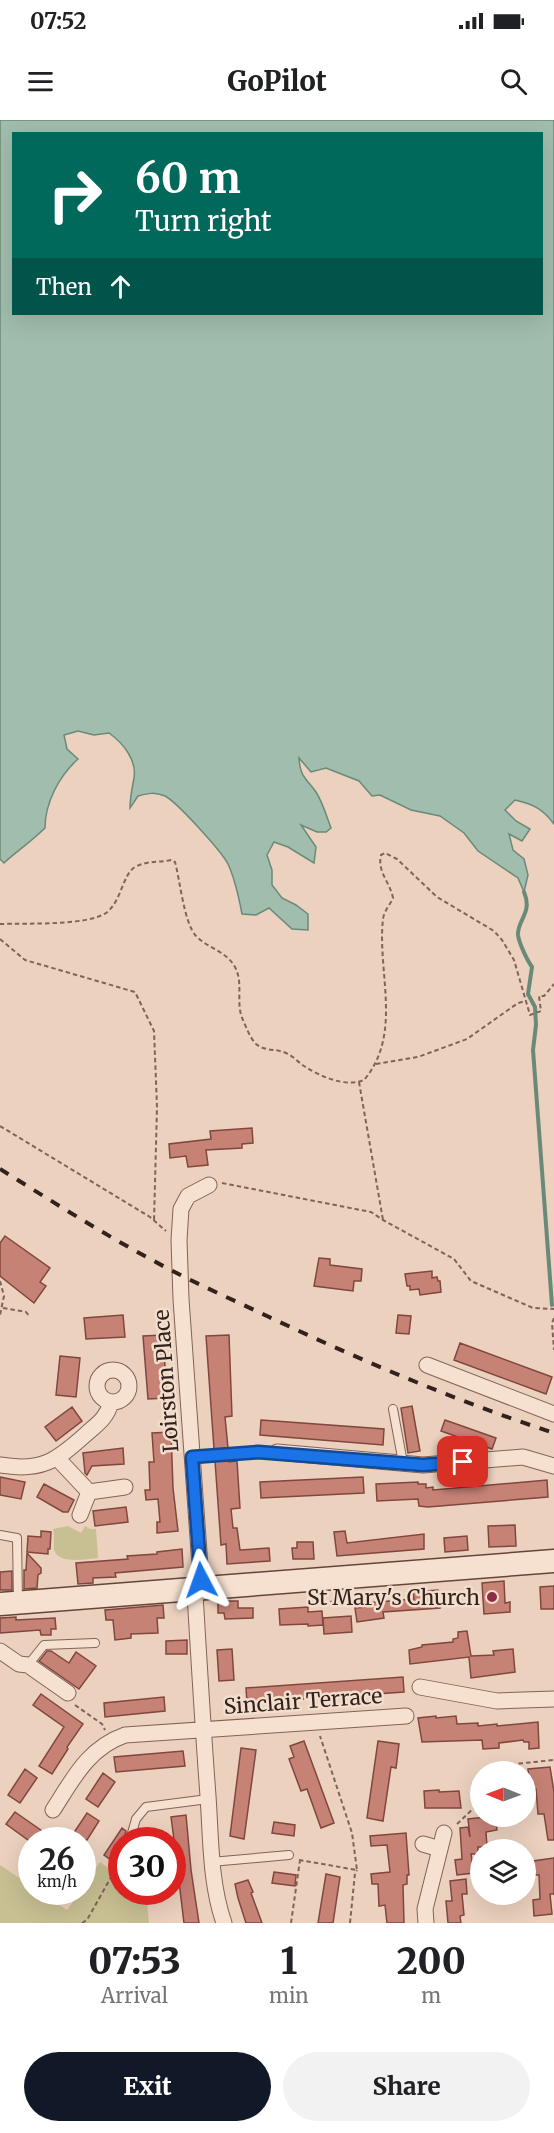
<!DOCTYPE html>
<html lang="en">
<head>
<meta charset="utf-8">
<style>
	:root { --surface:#fff; --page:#f2f2f2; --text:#202124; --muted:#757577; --accent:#111827 }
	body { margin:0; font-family:Merriweather,serif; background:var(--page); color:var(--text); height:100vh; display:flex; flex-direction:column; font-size:22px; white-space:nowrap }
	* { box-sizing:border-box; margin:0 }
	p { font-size:20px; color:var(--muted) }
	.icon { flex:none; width:33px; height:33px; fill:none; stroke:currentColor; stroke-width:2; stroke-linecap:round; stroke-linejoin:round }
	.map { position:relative; height:1803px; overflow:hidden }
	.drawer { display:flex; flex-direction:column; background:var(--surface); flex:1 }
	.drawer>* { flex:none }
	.hud { position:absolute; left:12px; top:12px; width:531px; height:183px; border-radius:0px; box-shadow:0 6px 24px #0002; background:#00695c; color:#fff; overflow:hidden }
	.needle { width:39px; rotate:271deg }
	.fabs { position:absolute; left:470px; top:1641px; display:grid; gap:12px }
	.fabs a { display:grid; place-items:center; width:66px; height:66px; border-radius:50%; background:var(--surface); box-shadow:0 6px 24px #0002; font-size:30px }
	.speed { position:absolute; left:18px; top:1707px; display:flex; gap:12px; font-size:30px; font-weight:700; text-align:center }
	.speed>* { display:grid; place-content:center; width:78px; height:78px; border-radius:50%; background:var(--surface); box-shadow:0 6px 24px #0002; line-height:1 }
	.speed small { font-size:15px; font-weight:400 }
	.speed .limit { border:9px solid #d22; background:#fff; color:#111 }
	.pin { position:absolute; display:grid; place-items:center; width:51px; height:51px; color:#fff; margin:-26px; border-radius:12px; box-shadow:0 3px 9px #0006 }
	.me { position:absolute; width:66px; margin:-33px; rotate:356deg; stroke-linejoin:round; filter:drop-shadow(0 0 4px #0008) }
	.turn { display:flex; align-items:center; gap:21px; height:126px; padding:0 24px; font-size:27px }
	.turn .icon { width:78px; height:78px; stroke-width:2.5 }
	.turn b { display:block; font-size:42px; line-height:51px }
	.then { display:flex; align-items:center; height:57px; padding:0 24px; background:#0003; gap:12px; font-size:22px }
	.eta { display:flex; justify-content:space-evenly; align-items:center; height:102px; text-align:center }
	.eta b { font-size:36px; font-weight:800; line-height:42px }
	.primary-button { display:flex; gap:12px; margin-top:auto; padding:12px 24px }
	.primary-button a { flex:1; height:69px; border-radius:36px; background:var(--accent); color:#fff; font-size:24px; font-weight:800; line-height:69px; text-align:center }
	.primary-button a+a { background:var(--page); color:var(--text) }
	.status { display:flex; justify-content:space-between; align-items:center; height:42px; padding:0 30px; background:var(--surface); direction:ltr }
	.status svg { height:16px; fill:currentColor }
	header { display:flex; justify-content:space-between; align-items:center; height:78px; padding:0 24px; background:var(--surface); font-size:27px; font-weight:800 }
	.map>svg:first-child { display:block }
	.green { fill:#c8c093 }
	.water { fill:#a1bdad; stroke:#6a8a79; stroke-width:1.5; fill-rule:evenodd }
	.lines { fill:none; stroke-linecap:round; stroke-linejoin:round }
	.stream { stroke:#6a8a79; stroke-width:4 }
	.building { fill:#c78276; stroke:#80473f; stroke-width:1.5 }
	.lane-casing { stroke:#826358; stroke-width:10 }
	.street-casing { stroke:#826358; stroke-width:17 }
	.secondary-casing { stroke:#64453b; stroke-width:25 }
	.path { stroke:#826358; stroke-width:2; stroke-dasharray:4.5 3; stroke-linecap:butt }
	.lane { stroke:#f6e1d1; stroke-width:8 }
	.street { stroke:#f6e1d1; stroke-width:15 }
	.secondary { stroke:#f6e1d1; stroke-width:22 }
	.rail { stroke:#32211c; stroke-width:4; stroke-dasharray:10 10; stroke-linecap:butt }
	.route-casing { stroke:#114b97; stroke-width:15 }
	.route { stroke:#1a73e8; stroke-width:10 }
	.poi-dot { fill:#8e2b47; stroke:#f3decd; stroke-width:2 }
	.labels { text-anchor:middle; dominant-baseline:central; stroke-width:5; stroke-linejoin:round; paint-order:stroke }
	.street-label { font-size:21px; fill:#32211c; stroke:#f3decd }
	.poi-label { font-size:21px; fill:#32211c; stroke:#f3decd; text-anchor:end }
</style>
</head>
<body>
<div class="status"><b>07:52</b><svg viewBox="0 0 49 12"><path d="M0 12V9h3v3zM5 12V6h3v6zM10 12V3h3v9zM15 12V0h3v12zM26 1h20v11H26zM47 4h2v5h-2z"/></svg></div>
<header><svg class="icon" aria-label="menu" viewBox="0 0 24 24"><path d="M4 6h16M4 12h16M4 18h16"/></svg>GoPilot<svg class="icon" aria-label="search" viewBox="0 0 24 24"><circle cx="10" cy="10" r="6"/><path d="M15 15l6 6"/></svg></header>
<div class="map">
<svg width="554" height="1803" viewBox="0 0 554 1803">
	<rect width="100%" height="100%" fill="#ebd1be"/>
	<path class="green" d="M68 1406 81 1413 85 1406 90 1409H96L98 1438C86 1439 57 1445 54 1429 53 1422 55 1416 53 1409Z
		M100 1742 120 1757 121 1755 122 1772H146L149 1803H0V1745L31 1766 32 1772H39L67 1790 80 1772H82L83 1767Z"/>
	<path class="water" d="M0 0H554V704C543 689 533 684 515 680L505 690 516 701 530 709 522 721 509 714 513 730 524 739 528 755 524 772 518 758 478 731 464 713 440 696 411 690 380 675 372 676 359 661 326 648 311 652 299 638C300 657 306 658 316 672 323 683 326 695 331 708L326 712H317L301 705 316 727 314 743 288 727 274 722 267 735 272 750V765L282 778 296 785 308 794V810L292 809 269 788 256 795 242 794C239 778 235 759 228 744 222 732 177 682 165 676 155 672 149 673 138 676L130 688C130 677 132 669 134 658 137 640 123 623 109 613L94 615 78 611 64 615 67 629 78 639C59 656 45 683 45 708 32 721 17 731 4 743L0 739ZM14 14H542V194H14Z"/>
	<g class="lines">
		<path class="stream" d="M524 772C533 793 517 800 518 815 519 823 527 840 532 847L528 874 535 887 536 905 533 930 552 1185"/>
	</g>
	<path class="building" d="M252 1008 253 1023 242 1024V1028L206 1030 208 1045 188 1047 186 1036 170 1038 169 1024 211 1019 210 1011Z
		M5 1116 50 1148 40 1162 46 1166 34 1183 0 1156V1123Z
		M319 1138 330 1139V1145L362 1149 361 1161H354L353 1171 314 1166Z
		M432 1151V1158L437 1157 438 1161H440L441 1172 420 1175 419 1169 410 1170V1166H407L405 1154Z
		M123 1195 125 1217 86 1219 84 1198Z
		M398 1195 411 1196 409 1214 396 1213Z
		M163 1215 167 1278 148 1279 143 1216Z
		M229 1215 232 1296 225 1297 228 1328 214 1329 206 1216Z
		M460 1223 552 1257 546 1274 454 1240Z
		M60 1236 80 1238 76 1277 56 1275Z
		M412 1286 420 1331 408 1333 401 1288Z
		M72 1287 82 1301 56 1321 45 1307Z
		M261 1300 384 1309 383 1325 260 1315Z
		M445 1300 496 1318 492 1329 441 1311Z
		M171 1312 173 1368 178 1411 157 1413V1402H160L158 1379 146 1380 145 1370H150L149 1342H154L152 1313Z
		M123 1328 124 1344 92 1346 87 1355 85 1353 83 1333Z
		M229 1340V1342L237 1341 240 1388 231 1389 233 1408H237L240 1430 269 1428 270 1441 227 1444 226 1424 221 1425 215 1341Z
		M0 1357 25 1362 21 1379 0 1375Z
		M363 1357 364 1373 261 1378 260 1362Z
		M547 1360 548 1377 428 1387 419 1386 418 1379 377 1381 376 1364 418 1362V1364H426V1368L433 1367V1370Z
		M44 1364 74 1380 68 1392H63L37 1377Z
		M126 1387 128 1402 95 1406 93 1391Z
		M515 1405 516 1426 489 1427 488 1406Z
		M41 1411 51 1412 50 1429H48V1434L27 1432 28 1416 41 1417Z
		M345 1411 347 1423 424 1414V1429L337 1436 334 1412Z
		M467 1416 468 1430 445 1432 444 1418Z
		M297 1422H313L314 1439H293L292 1428H297Z
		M182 1429 183 1447 115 1453 116 1457 93 1458V1463L78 1464 76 1443 128 1439 127 1436 157 1434V1432Z
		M27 1433 41 1448V1453L38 1455 37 1468 24 1469V1450H26Z
		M12 1451V1470H0V1452Z
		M504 1461 505 1483 510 1482V1492L484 1494 482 1463Z
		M554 1466V1489H541L540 1467Z
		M438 1470 440 1488 383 1492 384 1498 357 1502 355 1488 366 1487V1483L414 1479 413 1472Z
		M218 1481H238V1488H253V1498L225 1499 224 1493H218Z
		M163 1485 164 1498H157L158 1513 131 1514V1518L115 1520 113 1500H106L105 1490Z
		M308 1487V1492L322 1491 323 1505 308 1506V1504L280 1505 279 1489Z
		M351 1496 352 1512 324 1514 323 1498Z
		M16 1497V1500L55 1498 56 1509H51V1515H41L40 1510 0 1513V1498Z
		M467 1511 471 1536 494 1535 493 1531 513 1529 515 1552 471 1558 469 1537 410 1544 409 1530 422 1527V1525L453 1522V1519L458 1518V1512Z
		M187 1520V1534H166V1521Z
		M232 1529 234 1560 219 1561 217 1530Z
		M47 1531H51L69 1543 76 1532 96 1546 79 1569 39 1541Z
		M403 1557 404 1572 247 1583 246 1568Z
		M41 1574 83 1604 67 1627 68 1629 52 1654 39 1646 64 1607 33 1585Z
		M164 1577 165 1591 105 1597 104 1583Z
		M436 1596V1598L456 1596 457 1604 478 1603V1606L497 1604V1606L538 1602 539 1628 529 1629V1622H524L523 1620 499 1623V1628L483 1629 482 1620 422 1622 418 1598Z
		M304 1621 334 1703 321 1708 307 1669 301 1671 289 1639 294 1637 290 1626Z
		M378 1621 399 1624 396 1648 391 1647 383 1701 367 1698Z
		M241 1628 256 1630 244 1719 230 1716Z
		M183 1631 185 1646 116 1652 114 1637Z
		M550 1647 554 1672V1720H548L544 1694H538L536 1669H530L528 1649Z
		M25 1649 37 1658 20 1683 8 1675Z
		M103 1653 115 1662 98 1687 86 1679Z
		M439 1670V1672L459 1671 461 1688H425L424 1671Z
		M15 1692 55 1720H28L6 1704Z
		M87 1693 99 1701 87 1720H69Z
		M186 1695 191 1750 199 1803H184L173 1712 171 1697Z
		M495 1696 497 1710 486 1712 487 1727H478V1734H471L474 1753 457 1755 455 1740 462 1739 460 1708 468 1707 470 1717 468 1699Z
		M274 1702 295 1705 294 1716 272 1713Z
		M122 1708 126 1711 124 1720H122V1727L111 1740 104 1735Z
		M406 1713 409 1755H407V1764L403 1765 404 1803H387L385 1785 379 1786 378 1764H372L371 1754 390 1752 387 1725 371 1726 370 1716Z
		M554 1738V1774H550L552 1794 534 1796 533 1780 540 1779 539 1755H534L533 1741Z
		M274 1752 296 1755 295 1766 272 1763Z
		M326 1754 340 1757 338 1770 333 1803H318Z
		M466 1759 467 1774H462L464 1795 460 1796 461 1803H448L446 1781H452L450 1761Z
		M248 1760 253 1772 251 1773 262 1803H246L238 1778 235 1764Z"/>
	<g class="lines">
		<g class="lane-casing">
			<path id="lane" d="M393 1289 403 1343
				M192 1337 258 1332H277
				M0 1415 17 1418 18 1481
				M28 1545 44 1525 95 1523
				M130 1720 136 1699 146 1687 208 1679
				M117 1741 122 1734
				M211 1742 289 1735"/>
		</g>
		<g class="street-casing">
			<path id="street" d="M209 1065 188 1076 181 1089 179 1120 181 1179 201 1460 195 1474C199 1541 203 1609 208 1676 211 1718 210 1763 224 1803
				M427 1245 554 1294
				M97 1266a16 16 0 1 1 32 0a16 16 0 1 1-32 0Z
				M277 1332 423 1345 523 1337 554 1346
				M58 1339 89 1372 125 1367
				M0 1345C41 1352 56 1341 85 1315 97 1304 106 1299 111 1283
				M80 1395 89 1372
				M0 1531 19 1544 28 1545 68 1573
				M420 1567 497 1581 554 1579
				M53 1690C73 1659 88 1628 125 1615L406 1596
				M423 1724 440 1729
				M426 1803 425 1789 444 1713"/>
		</g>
		<g class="secondary-casing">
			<path id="secondary" d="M0 1484 554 1441"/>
		</g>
		<path class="path" d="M0 804C26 803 86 806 106 793 122 781 122 755 135 747 148 740 159 743 171 740L175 742C180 760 184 803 196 816 209 829 226 831 235 847 244 864 235 883 243 900 246 907 250 918 256 924 266 932 275 928 286 933 293 936 298 942 304 946 320 956 345 968 364 960 403 914 377 852 383 799 384 791 390 785 393 778 390 762 377 752 381 735L385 733 397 739 437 777 494 811 502 820 514 840 530 895 541 891 539 876H544L554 864
			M0 819 25 840 135 872 154 911 157 987 154 1101
			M376 944 418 937 467 919 518 883 526 881
			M359 962 383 1100
			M0 1006 150 1097 166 1111
			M222 1063 371 1092 383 1100 454 1139 471 1161 533 1188 554 1189
			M0 1161 4 1176 0 1195
			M3 1188 26 1192 30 1197
			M554 1198 552 1203 554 1230
			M308 1479C325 1484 335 1483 351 1475
			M75 1585 102 1604 105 1610
			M493 1652 495 1646 554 1640
			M457 1704 476 1686 480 1678
			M299 1740 357 1750 352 1713 320 1616
			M82 1803 87 1800 115 1750
			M291 1803 300 1740
			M350 1803 355 1753 357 1750"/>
		<use href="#lane" class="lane"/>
		<use href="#street" class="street"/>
		<use href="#secondary" class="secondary"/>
		<path class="rail" d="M0 1049C50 1080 100 1112 152 1140 190 1161 229 1178 267 1196 360 1240 456 1281 554 1313"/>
	</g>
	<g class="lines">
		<g class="route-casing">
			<path id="route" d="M201 1460 192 1337 258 1332 423 1345 463 1342"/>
		</g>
		<use href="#route" class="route"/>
	</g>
	<circle class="poi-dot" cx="492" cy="1477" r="6"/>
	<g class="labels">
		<g class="street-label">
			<text transform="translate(166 1261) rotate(-94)">Loirston Place</text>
			<text transform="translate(303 1581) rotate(-4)">Sinclair Terrace</text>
		</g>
		<g class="poi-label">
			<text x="480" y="1477">St Mary's Church</text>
		</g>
	</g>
</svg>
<div class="fabs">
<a><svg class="needle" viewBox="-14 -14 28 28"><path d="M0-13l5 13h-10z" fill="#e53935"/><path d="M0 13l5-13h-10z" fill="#757577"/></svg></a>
<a><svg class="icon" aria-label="layers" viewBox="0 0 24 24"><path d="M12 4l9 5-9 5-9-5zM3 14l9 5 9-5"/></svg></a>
</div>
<div class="speed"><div>26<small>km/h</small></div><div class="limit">30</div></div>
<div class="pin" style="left:463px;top:1342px;background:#d93025"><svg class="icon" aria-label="arrive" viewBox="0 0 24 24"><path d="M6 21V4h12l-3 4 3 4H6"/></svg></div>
<svg class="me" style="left:201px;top:1460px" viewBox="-20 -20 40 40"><path d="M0-17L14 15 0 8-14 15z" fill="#1a73e8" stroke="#fff" stroke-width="4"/></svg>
<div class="hud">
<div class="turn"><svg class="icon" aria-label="right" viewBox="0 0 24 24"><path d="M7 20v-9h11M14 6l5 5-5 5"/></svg><div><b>60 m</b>Turn right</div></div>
<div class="then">Then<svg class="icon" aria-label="ahead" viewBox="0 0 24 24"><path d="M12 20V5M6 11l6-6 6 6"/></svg></div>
</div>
</div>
<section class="drawer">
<div class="eta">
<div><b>07:53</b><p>Arrival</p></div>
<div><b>1</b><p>min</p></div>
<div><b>200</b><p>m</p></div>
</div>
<div class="primary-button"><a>Exit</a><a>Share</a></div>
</section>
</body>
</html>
